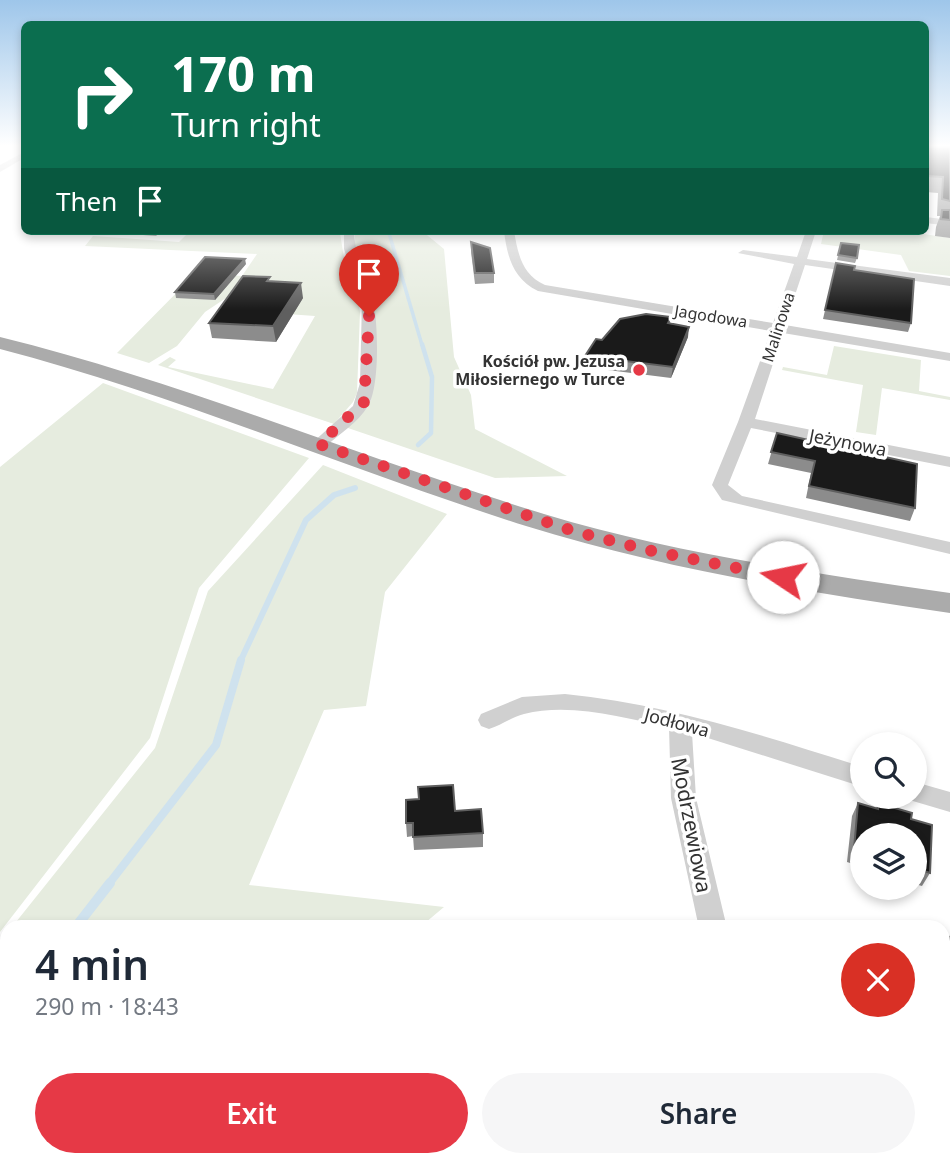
<!DOCTYPE html>
<html lang="en">
<head>
<meta charset="utf-8">
<style>
	:root { --surface:#fff; --page:#f6f6f7; --text:#1f2937; --muted:#747a83; --accent:#e63946 }
	body { margin:0; font-family:"Noto Sans",sans-serif; background:var(--page); color:var(--text); height:100vh; display:flex; flex-direction:column; font-size:26px; white-space:nowrap }
	* { box-sizing:border-box; margin:0 }
	p { font-size:23px; color:var(--muted) }
	.icon { flex:none; width:38px; height:38px; fill:none; stroke:currentColor; stroke-width:2; stroke-linecap:round; stroke-linejoin:round }
	.map { position:relative; flex:1; overflow:hidden }
	.panel { position:absolute; left:0px; top:920px; width:950px; height:247px; display:flex; flex-direction:column; background:var(--surface); border-radius:21px 21px 0 0; box-shadow:0 4px 10px #0003 }
	.panel>* { flex:none }
	.hud { position:absolute; left:21px; top:21px; width:908px; height:214px; border-radius:10px; box-shadow:0 4px 10px #0003; background:#0b6e4f; color:#fff; overflow:hidden }
	.tools { position:absolute; left:850px; top:732px; display:grid; gap:14px }
	.tools a { display:grid; place-items:center; width:77px; height:77px; border-radius:50%; background:var(--surface); box-shadow:0 4px 10px #0003; font-size:35px }
	.pin { position:absolute; display:grid; place-items:center; width:60px; height:60px; color:#fff; margin:-72px -30px; border-radius:50% 50% 50% 0; rotate:-45deg; box-shadow:0 0 7px #0007 }
	.pin .icon { rotate:45deg }
	.me { position:absolute; width:77px; margin:-38px; rotate:281deg; stroke-linejoin:round; filter:drop-shadow(0 0 5px #0008) }
	.turn { display:flex; align-items:center; gap:24px; height:147px; padding:0 35px; font-size:32px }
	.turn .icon { width:91px; height:91px; stroke-width:2.5 }
	.turn b { display:block; font-size:49px; line-height:60px }
	.then { display:flex; align-items:center; height:66px; padding:0 35px; background:#0003; gap:14px; font-size:26px }
	.round { display:grid; place-items:center; flex:none; width:74px; height:74px; border-radius:37px; background:var(--page) }
	.summary { display:flex; align-items:center; justify-content:space-between; height:119px; padding:0 35px }
	h1 { font-size:42px; font-weight:600; line-height:52px }
	.action { display:flex; gap:14px; margin-top:auto; padding:14px 35px }
	.action a { flex:1; height:80px; border-radius:42px; background:var(--accent); color:#fff; font-size:28px; font-weight:600; line-height:80px; text-align:center }
	.action a+a { background:var(--page); color:var(--text) }
	.map>svg:first-child { display:block }
	.green { fill:#e6ecdf }
	.lines { fill:none; stroke-linecap:round; stroke-linejoin:round }
	.stream-far5 { stroke:#cfe2ee; stroke-width:2.5 }
	.stream-far4 { stroke:#cfe2ee; stroke-width:3.5 }
	.stream-far3 { stroke:#cfe2ee; stroke-width:4.5 }
	.stream-far2 { stroke:#cfe2ee; stroke-width:6 }
	.stream-far1 { stroke:#cfe2ee; stroke-width:8 }
	.stream { stroke:#cfe2ee; stroke-width:10 }
	.minor { fill:#d0d0d0; fill-rule:evenodd }
	.primary { fill:#ababab; fill-rule:evenodd }
	.wall { fill:#8c8c8c }
	.shaded-wall { fill:#5f5f5f }
	.building { fill:#1a1a1a; stroke:#5f5f5f; stroke-width:2 }
	.route { stroke:#e63946; stroke-width:12; stroke-dasharray:0 21.6 }
	.poi-dot { fill:#e63946; stroke:#fff; stroke-width:2.5 }
	.labels { text-anchor:middle; dominant-baseline:central; stroke-width:7; stroke-linejoin:round; paint-order:stroke }
	.far-street-label { font-size:16px; fill:#333; stroke:#fff }
	.far-poi-label { font-size:16px; font-weight:bold; fill:#333; stroke:#fff; text-anchor:end }
	.street-label { font-size:18px; fill:#333; stroke:#fff }
	.near-street-label { font-size:21px; fill:#333; stroke:#fff }
</style>
</head>
<body>
<div class="map">
<svg width="950" height="1166" viewBox="0 0 950 1166">
	<rect width="100%" height="100%" fill="#fff"/>
	<path class="green" d="M190 231 340 233 344 258 356 285 360 312 357 393 353 402 334 424 158 365 170 357 176 360 168 367 273 389 315 316 273 313 241 288 205 312 177 346 149 363 117 353 196 273 242 276 257 254 85 246 93 236 179 242Z
		M355 231H422L444 249 454 357 471 395 475 429 567 476 495 478 345 427 371 400 373 325 355 250Z
		M824 231H904L950 238V276L909 271 901 255 821 244Z
		M834 346 921 360 919 391 950 397V400L882 388 876 435 856 432 863 385 782 370 783 367 827 375Z
		M103 383 309 458 199 588 150 738 0 932V467Z
		M323 465 447 514 385 592 366 706 324 710 249 885 444 907 419 928 12 927 155 748 208 591Z
		M7 970V1160H131L129 1166H0V971Z"/>
	<g class="lines">
		<path class="stream-far5" d="M388 231 389 235"/>
		<path class="stream-far4" d="M389 233 422 345"/>
		<path class="stream-far3" d="M418 445 431 433 432 377 422 344"/>
		<path class="stream-far2" d="M240 662 306 520 334 495 355 488"/>
		<path class="stream-far1" d="M108 885 216 745 241 660"/>
		<path class="stream" d="M75 928 110 883"/>
		<path class="minor" d="M24 152V158L0 172V165Z
			M926 217 950 220V226L926 223Z
			M344 231H354C354 253 365 267 371 288 378 313 381 384 368 406 358 423 339 434 325 447L319 449 311 444 353 406 360 383 362 301 344 249Z
			M504 231H514C518 254 522 275 545 285L773 323 794 264 738 253 743 250 797 257 806 231H816L807 259 950 278V286L805 265 785 325 950 353V361L783 333 755 419 950 457V467L751 428 728 485 742 496 950 542V554L722 500 712 485 738 422 771 331 538 291C513 279 507 256 504 231Z
			M565 694C668 704 764 736 863 767V787L692 733 696 798 727 928H699L671 798 669 727C625 718 570 702 524 714 512 717 501 725 489 729L481 726 478 720 481 714 522 697Z
			M915 782 950 792V812L906 799 905 796H915Z
			M749 1160H783L785 1166H751Z"/>
		<path class="primary" d="M0 337C186 383 362 458 544 514 676 554 814 573 950 593V613C807 592 664 569 526 526 349 470 180 396 0 349Z"/>
	</g>
	<path class="wall" d="M926 147H950V238L935 236 936 227 940 216H937L938 193 926 192Z
		M129 231H162L156 236 130 234Z
		M471 242 494 273V283L475 284 471 252Z
		M841 243 857 258 855 263 837 260Z
		M836 263 854 270 911 323 908 332 823 319Z
		M246 264 215 300 176 298 175 292Z
		M271 281 303 298 276 342 212 338 209 323Z
		M671 317 670 323 688 337 671 378 584 367 585 356 602 340Z
		M777 433 915 508 910 521 806 498 811 473 768 464Z
		M858 803 876 808 878 803 911 819 930 873 922 886 915 884V835H863V867L847 862 852 816Z
		M455 811 483 833V847L414 850 413 836 407 837 406 823Z
		M943 935 950 937V1050L943 1048Z"/>
	<path class="shaded-wall" d="M245 259 246 264 215 300 214 294Z
		M301 283 303 298 276 342 273 326Z
		M689 327 688 337 671 378 673 367Z"/>
	<path class="building" d="M926 147H950V201L942 199 943 177 926 176Z
		M942 210H950V220L941 219Z
		M471 242 490 248 494 273H475Z
		M841 243 859 245 857 258 838 255Z
		M205 257 245 259 214 294 175 292Z
		M836 263 855 266 854 270 914 279 911 323 825 310Z
		M243 276 270 277 267 281 301 283 273 326 209 323Z
		M646 314 671 317 668 323 689 327 673 367 585 356 596 339 602 340 620 319Z
		M777 433 917 464 915 508 809 486 815 461 771 452Z
		M453 785 455 811 481 809 483 833 413 837V823H406V800L419 799 418 787Z
		M858 803 878 809V803L912 813 911 819 932 825 930 873 915 868V835H863V851L854 849Z
		M808 925 809 928 788 927Z
		M943 935 950 937V1035L943 1032Z"/>
	<linearGradient id="sky" x2="0" y2="1"><stop stop-color="#9ec6ea"/><stop offset="0.47" stop-color="#fff"/><stop offset="1" stop-color="#fff" stop-opacity="0"/></linearGradient>
	<rect width="950" height="310" fill="url(#sky)"/>
	<g class="lines">
		<path class="route" d="M369 316 364 402 319 444 573 531 652 551 783 577"/>
	</g>
	<circle class="poi-dot" cx="639" cy="370" r="7"/>
	<g class="labels">
		<g class="far-street-label">
			<text transform="translate(711 316) rotate(9)">Jagodowa</text>
			<text transform="translate(778 327) rotate(-72)">Malinowa</text>
		</g>
		<g class="far-poi-label">
			<text x="625" y="361">Kościół pw. Jezusa<tspan x="625" dy="18">Miłosiernego w Turce</tspan></text>
		</g>
		<g class="street-label">
			<text transform="translate(848 442) rotate(11)">Jeżynowa</text>
			<text transform="translate(677 722) rotate(15)">Jodłowa</text>
		</g>
		<g class="near-street-label">
			<text transform="translate(692 825) rotate(79)">Modrzewiowa</text>
		</g>
	</g>
</svg>
<div class="tools">
<a><svg class="icon" aria-label="search" viewBox="0 0 24 24"><circle cx="10" cy="10" r="6"/><path d="M15 15l6 6"/></svg></a>
<a><svg class="icon" aria-label="layers" viewBox="0 0 24 24"><path d="M12 4l9 5-9 5-9-5zM3 14l9 5 9-5"/></svg></a>
</div>
<div class="pin" style="left:369px;top:316px;background:#d93025"><svg class="icon" aria-label="arrive" viewBox="0 0 24 24"><path d="M6 21V4h12l-3 4 3 4H6"/></svg></div>
<svg class="me" style="left:783px;top:577px" viewBox="-20 -20 40 40"><circle r="19" fill="#fff"/><path d="M0-13L10 11 0 6-10 11z" fill="#e63946"/></svg>
<div class="hud">
<div class="turn"><svg class="icon" aria-label="right" viewBox="0 0 24 24"><path d="M7 20v-9h11M14 6l5 5-5 5"/></svg><div><b>170 m</b>Turn right</div></div>
<div class="then">Then<svg class="icon" aria-label="arrive" viewBox="0 0 24 24"><path d="M6 21V4h12l-3 4 3 4H6"/></svg></div>
</div>
<section class="panel">
<div class="summary"><div><h1>4 min</h1><p>290 m · 18:43</p></div><a class="round" style="background:#d93025;color:#fff"><svg class="icon" aria-label="close" viewBox="0 0 24 24"><path d="M6 6l12 12M18 6L6 18"/></svg></a></div>
<div class="action"><a>Exit</a><a>Share</a></div>
</section>
</div>
</body>
</html>
